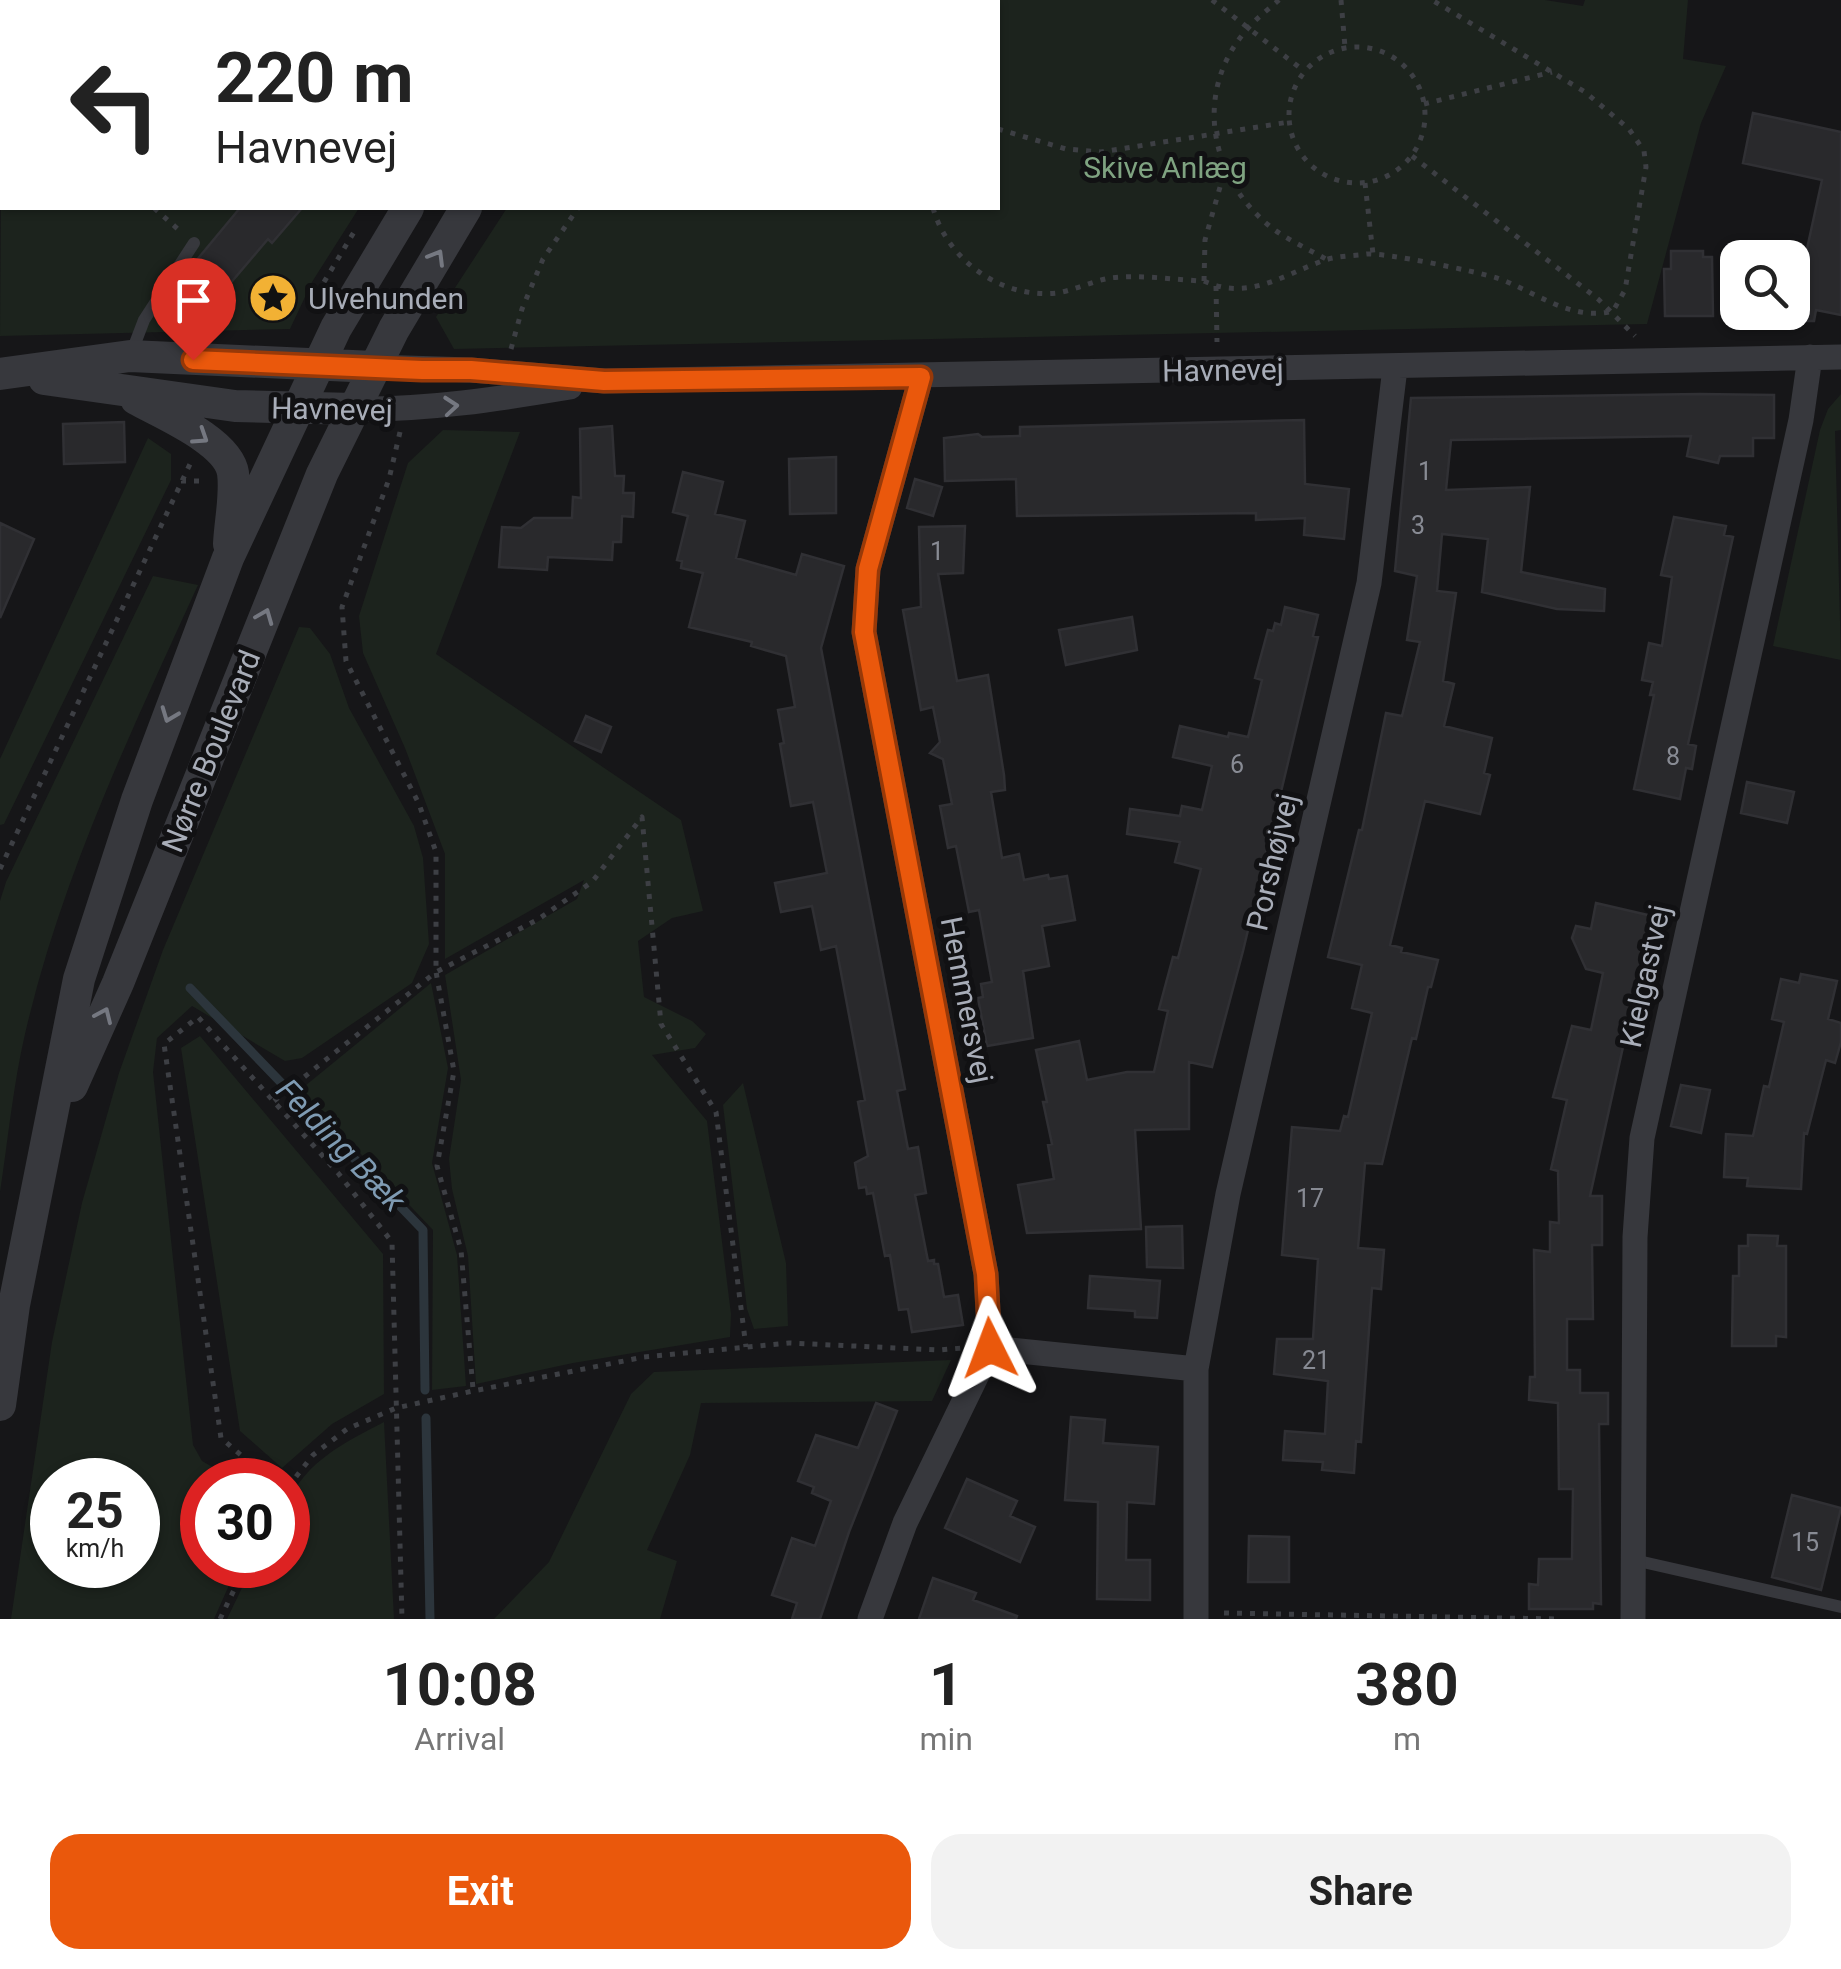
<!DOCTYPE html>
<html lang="en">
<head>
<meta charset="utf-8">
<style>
	:root { --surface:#fff; --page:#f2f2f2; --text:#222; --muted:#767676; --accent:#ea580c }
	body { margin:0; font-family:Roboto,sans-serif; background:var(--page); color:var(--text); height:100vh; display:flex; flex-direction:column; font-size:38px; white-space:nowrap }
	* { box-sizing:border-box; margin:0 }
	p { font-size:32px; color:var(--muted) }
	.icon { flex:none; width:55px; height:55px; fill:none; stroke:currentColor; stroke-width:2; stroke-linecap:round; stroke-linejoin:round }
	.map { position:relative; height:1619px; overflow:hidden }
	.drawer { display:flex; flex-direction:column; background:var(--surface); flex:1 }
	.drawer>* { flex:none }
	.top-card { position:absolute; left:0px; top:0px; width:1000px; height:210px; box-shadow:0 2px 8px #0004; background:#fff; color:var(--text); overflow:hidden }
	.fabs { position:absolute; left:1720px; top:240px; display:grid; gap:20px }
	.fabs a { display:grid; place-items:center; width:90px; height:90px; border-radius:20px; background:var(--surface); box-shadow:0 2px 8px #0004; font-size:50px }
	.speed { position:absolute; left:30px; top:1458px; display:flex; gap:20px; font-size:50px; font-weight:700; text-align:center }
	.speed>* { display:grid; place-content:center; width:130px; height:130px; border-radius:50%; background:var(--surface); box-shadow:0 2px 8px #0004; line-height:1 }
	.speed small { font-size:25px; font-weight:400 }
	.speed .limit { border:15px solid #d22; background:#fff; color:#111 }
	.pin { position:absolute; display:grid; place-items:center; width:85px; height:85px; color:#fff; margin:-102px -42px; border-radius:50% 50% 50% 0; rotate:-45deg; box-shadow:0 0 10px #0007 }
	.pin .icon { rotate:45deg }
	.me { position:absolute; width:110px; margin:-55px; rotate:357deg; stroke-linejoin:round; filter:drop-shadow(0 0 8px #0008) }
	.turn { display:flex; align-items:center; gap:35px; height:210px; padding:0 50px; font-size:45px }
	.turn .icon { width:130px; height:130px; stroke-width:2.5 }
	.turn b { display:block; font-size:70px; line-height:85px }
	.eta { display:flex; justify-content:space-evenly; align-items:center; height:170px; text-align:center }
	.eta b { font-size:60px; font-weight:700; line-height:70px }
	.cta { display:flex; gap:20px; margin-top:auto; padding:20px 50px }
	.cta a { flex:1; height:115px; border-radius:30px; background:var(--accent); color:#fff; font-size:40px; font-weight:700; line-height:115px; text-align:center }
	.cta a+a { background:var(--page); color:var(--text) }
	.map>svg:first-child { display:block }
	.green { fill:#1c231d; fill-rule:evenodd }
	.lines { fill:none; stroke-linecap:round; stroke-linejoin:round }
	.stream { stroke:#2c353c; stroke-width:9 }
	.building { fill:#29292c; stroke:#303034; stroke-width:2.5 }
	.path { stroke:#3d3f44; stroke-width:5; stroke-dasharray:5 8; stroke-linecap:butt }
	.service { stroke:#37383d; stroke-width:12 }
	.minor { stroke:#37383d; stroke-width:25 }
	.tertiary { stroke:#37383d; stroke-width:32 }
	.oneway { stroke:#757881 }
	.route-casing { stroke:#983908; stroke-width:25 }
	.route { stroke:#ea580c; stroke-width:18 }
	.labels { text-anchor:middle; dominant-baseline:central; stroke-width:10; stroke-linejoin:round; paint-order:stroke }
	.number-label { font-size:25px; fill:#888b94 }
	.park-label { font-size:30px; fill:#7fa381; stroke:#111113 }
	.poi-label { font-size:30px; fill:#a8adb8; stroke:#111113; text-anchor:start }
	.street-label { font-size:30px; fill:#a8adb8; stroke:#111113 }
	.water-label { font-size:32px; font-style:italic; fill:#7f9bb3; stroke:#111113 }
</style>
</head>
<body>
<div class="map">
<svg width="1841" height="1619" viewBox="0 0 1841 1619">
	<rect width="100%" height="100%" fill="#161618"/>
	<path class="green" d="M89 0H538L83 2Z
		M670 0H1545L1583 6 1585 0H1688L1683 59 1726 66 1701 123 1647 324 454 349 436 317 507 208H998V2H668Z
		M2 35V208H359L312 282 290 329 0 336Z
		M1841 394V430L1835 431 1841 660 1773 646 1820 430 1828 409Z
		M443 430 520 432 436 654 681 820 703 911 672 918 638 941 644 997 692 1021 706 1034 695 1048 652 1055 707 1121 731 1314 730 1337 573 1363 476 1384 468 1256 452 1189 449 1159 461 1080 445 975 577 899 584 880 445 959V854L405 748 363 653 359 616 408 463Z
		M148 438 171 454V480L4 824 0 825V759Z
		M153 576 198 585C131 732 62 875 25 1034 13 1086 8 1140 0 1192V901L6 882Z
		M299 627 310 628 330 654 349 708 414 826 423 858 429 944 412 983 302 1058 285 1061 192 1006 157 1038 153 1072 193 1445 202 1461 235 1480H202V1565H238L214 1619H11L52 1342 82 1203 119 1073 163 950ZM52 1480H138V1565H52Z
		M431 983 448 1068 432 1163 457 1255 466 1386 432 1390 433 1230 300 1090Z
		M200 1036 383 1254 384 1394 332 1424 282 1468 240 1431 181 1048Z
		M743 1083 786 1263 788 1326 754 1329 747 1309 723 1105Z
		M951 1360 932 1401 701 1403 690 1455 647 1550 677 1561 660 1619H494L549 1562 631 1394 654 1372Z
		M384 1422 394 1619H227L253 1565H288C288 1547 282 1519 289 1502 304 1462 349 1440 384 1422Z"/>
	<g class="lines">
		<path class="stream" d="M190 988 423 1230 425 1390
			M426 1418 430 1619"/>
	</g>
	<path class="building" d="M1753 113 1841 132V315L1816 310 1814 321H1792V257L1805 258 1822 180 1743 163Z
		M240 208H302L272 243 268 239 217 299 186 273Z
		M1671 251H1703V257H1712L1713 316H1665L1664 269H1671Z
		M1700 394 1774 395V438H1753V456H1720L1718 463 1687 456 1691 436 1451 440 1446 490 1530 487 1521 572 1605 589 1604 611 1557 609 1482 592 1488 539 1442 534 1437 591 1456 593 1443 681 1454 684 1444 726 1492 738 1484 773 1490 775 1480 814 1425 801 1390 945 1402 948 1401 952 1438 960 1431 987H1428L1416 1039 1412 1038 1382 1164 1365 1163 1358 1248 1384 1250 1381 1289 1372 1288 1361 1442 1356 1441 1354 1473 1322 1470 1323 1462 1283 1460 1285 1431 1325 1434 1328 1381 1274 1374 1277 1339H1313L1318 1259 1282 1255 1292 1127 1340 1131 1344 1116 1348 1117 1372 1013 1352 1008 1362 965 1328 957 1359 830H1362L1386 713 1402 716 1420 642 1407 640 1417 576 1395 571 1411 398Z
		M1304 420 1305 484 1349 489 1344 539 1304 535 1305 518 1256 520V513L1017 516 1016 479 945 481 944 438 978 434 982 437 1020 436V427Z
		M124 422 125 462 64 464 63 424Z
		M612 426 615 476H624L623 493H634L633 517 622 516 621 542H613L612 560 548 557 547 570 499 567 502 527 521 528 534 518H572L573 497 581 498 580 429Z
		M836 457V513L790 514 789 459Z
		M683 472 723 482 715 514 745 521 736 558 796 575 802 554 844 566 821 648 905 1089 897 1091 908 1149 918 1147 926 1193 915 1195 928 1261 934 1260V1264H938L944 1297 958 1295 963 1325 912 1332 908 1309 899 1310 890 1255 885 1256 873 1193 867 1194 866 1187 859 1188 855 1163 868 1156 858 1102 865 1100 836 946 821 950 812 906 781 912 775 883 827 873 813 802 791 806 780 744 784 743 778 710 795 707 786 656 751 646 752 642 689 627 703 573 681 568 682 561 677 560 688 516 673 512Z
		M915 479 942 487 933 516 907 508Z
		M1674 517 1726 526 1724 535 1733 537 1688 744 1696 746 1692 769 1686 768 1680 799 1634 789 1654 695H1650L1653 682 1642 680 1649 643 1662 646 1672 577 1661 575Z
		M0 523 34 539 0 618Z
		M965 526 963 573 938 574 957 681 988 675 1004 775 1005 790 991 792 1002 858 1019 854 1024 880 1048 875 1049 879 1067 876 1075 920 1042 926 1049 966 1023 971 1033 1038 987 1046 978 998 983 997 981 984 992 982 979 910 969 912 956 846 948 848 940 806 952 804 943 759 930 753 940 742 933 707 921 710 903 610 921 607 919 527Z
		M1285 607 1318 615 1313 636 1318 637 1243 951 1212 1067 1189 1062V1129L1135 1130 1141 1229 1027 1233 1018 1185 1054 1179 1048 1145 1052 1144 1043 1102H1047L1036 1050 1079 1041 1087 1080 1127 1072H1154L1168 1011 1159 1009 1173 957 1178 958 1201 869 1175 862 1180 842 1127 834 1130 809 1180 816 1182 806 1202 810 1212 766 1173 757 1180 726 1228 737 1229 733 1248 737 1262 680 1255 678 1268 630 1273 631 1275 623 1281 625Z
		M1132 617 1137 650 1066 665 1059 630Z
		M586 716 611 727 601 752 575 741Z
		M1747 782 1794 792 1787 823 1741 813Z
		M1596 903 1652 916 1590 1196H1602V1245H1592L1593 1319H1567V1370H1580V1393H1608V1424H1599L1601 1604 1593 1603V1609H1529V1584L1538 1585 1539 1559H1572L1573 1489H1559L1558 1403 1529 1400 1530 1377H1535L1534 1250 1550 1252V1222L1559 1223 1558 1171 1551 1169 1567 1100 1553 1097 1572 1026 1591 1030 1603 973 1586 969 1572 938 1576 926 1591 929Z
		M1801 974 1837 981 1828 1019 1841 1023V1042L1835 1063 1826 1060 1807 1134 1804 1133 1801 1189 1747 1186 1748 1178 1724 1177 1726 1134 1753 1136 1764 1086 1769 1087 1784 1022 1772 1019 1781 979 1799 983Z
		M1681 1085 1710 1090 1701 1133 1671 1126Z
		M1182 1226 1183 1268 1147 1267 1146 1227Z
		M1748 1235 1778 1236 1777 1246H1786V1337L1776 1336V1346H1732L1733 1276H1739V1246H1748Z
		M1090 1276 1160 1281 1157 1318 1135 1317V1311L1088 1308Z
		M876 1403 897 1411 849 1532 820 1619H792L797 1603 772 1595 792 1538 815 1546 831 1501 812 1493 814 1487 798 1481 816 1435 858 1448Z
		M1071 1417 1105 1420 1103 1443 1158 1447 1154 1504 1127 1502 1126 1560H1150V1600L1097 1599 1098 1502 1065 1500Z
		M967 1479 1017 1501 1010 1516 1035 1527 1020 1562 945 1528Z
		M1792 1495 1841 1508 1821 1590 1772 1577Z
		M1249 1536 1289 1537V1582H1248Z
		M933 1578 976 1593 973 1600 1017 1616 1016 1619H919Z"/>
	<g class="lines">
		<path class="path" d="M1212 0 1304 71
			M1279 0C1270 8 1259 16 1250 26 1192 88 1208 178 1272 228 1288 240 1308 249 1326 259
			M1341 0 1345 47
			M48 2 54 0
			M365 2 367 0
			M550 2 552 0
			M745 2 747 0
			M0 23 2 22
			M1289 115a68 68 0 1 1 136 0a68 68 0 1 1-136 0Z
			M1424 104 1552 72
			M998 129 1066 149 1101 152 1289 122
			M1412 156 1598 299 1635 336
			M1365 183 1373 254
			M154 208 180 231
			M933 208C948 261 1002 299 1057 293 1075 290 1093 281 1110 278 1140 274 1174 280 1204 281 1247 301 1282 276 1322 261 1335 256 1353 256 1367 254 1388 253 1474 271 1497 278 1535 291 1571 322 1613 311L1625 290 1646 167 1644 151 1629 129 1585 92 1432 0
			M1204 281 1205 240 1224 173
			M324 282 357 227
			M1216 286 1217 342
			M511 349 522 309 543 259 578 208
			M400 432 389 479 342 607 346 661 419 804 436 852V972L537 920 592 882 642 817 661 1024 716 1112 746 1347
			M181 481H203
			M0 869 190 464
			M274 1101 436 972 454 1071 437 1166 461 1250 473 1389
			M270 1480 221 1438 164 1044 198 1017 338 1173 392 1242 402 1619
			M288 1487 313 1455 347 1429 396 1408 473 1391 644 1357 789 1343 940 1350 962 1348
			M1224 1613 1558 1619
			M220 1619 246 1565"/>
		<path class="service" d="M131 354 144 320 194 243
			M1634 1560 1841 1607"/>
		<path class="minor" d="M374 367 471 370 605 381 1841 357
			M354 409C428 410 498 399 570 387
			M990 1348 1196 1369
			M870 1619 905 1523 990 1348 986 1274 864 632 868 569 921 377
			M1196 1619V1369L1228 1194 1369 583 1395 368
			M1633 1619 1635 1237 1642 1138 1801 420 1810 357"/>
		<path class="tertiary" d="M586 2 589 0
			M636 2 638 0
			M0 374 130 356 374 367
			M44 379 235 406 354 409
			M136 399C163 414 228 441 233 473 236 495 230 522 229 544
			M72 1086 118 983 322 474 394 329 466 208
			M0 1405 14 1305 79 979 137 800 228 558 336 328 408 208"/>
	</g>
	<defs><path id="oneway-chevron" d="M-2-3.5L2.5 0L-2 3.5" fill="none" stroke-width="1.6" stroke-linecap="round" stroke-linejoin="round" transform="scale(2.5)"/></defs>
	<g class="oneway">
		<use href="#oneway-chevron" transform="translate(437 257) rotate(-59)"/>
		<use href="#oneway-chevron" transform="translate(451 406) rotate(-5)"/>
		<use href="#oneway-chevron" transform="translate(201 437) rotate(33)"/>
		<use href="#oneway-chevron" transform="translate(265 616) rotate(-68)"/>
		<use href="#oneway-chevron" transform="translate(169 715) rotate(111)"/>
		<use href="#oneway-chevron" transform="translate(104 1015) rotate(-66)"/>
	</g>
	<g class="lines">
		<g class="route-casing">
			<path id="route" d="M193 360 422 370H471L604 381 921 377 868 569 864 632 986 1274 990 1348"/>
		</g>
		<use href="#route" class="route"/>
	</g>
	<defs>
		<g id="sight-disc" transform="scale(2.5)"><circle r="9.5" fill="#f2b134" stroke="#111113"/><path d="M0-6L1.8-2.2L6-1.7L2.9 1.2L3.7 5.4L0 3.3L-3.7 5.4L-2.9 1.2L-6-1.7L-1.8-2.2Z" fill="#111"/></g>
	</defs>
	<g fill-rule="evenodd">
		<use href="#sight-disc" x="273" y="298"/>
	</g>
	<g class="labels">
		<g class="number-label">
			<text x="1425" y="471">1</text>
			<text x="1418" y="525">3</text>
			<text x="937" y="551">1</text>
			<text x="1673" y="756">8</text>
			<text x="1237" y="764">6</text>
			<text x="1310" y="1198">17</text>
			<text x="1316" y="1360">21</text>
			<text x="1805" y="1542">15</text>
		</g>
		<g class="park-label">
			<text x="1165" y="167">Skive Anlæg</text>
		</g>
		<g class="poi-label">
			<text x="308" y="298">Ulvehunden</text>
		</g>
		<g class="street-label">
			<text transform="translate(1223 370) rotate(-1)">Havnevej</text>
			<text transform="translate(332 409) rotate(1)">Havnevej</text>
			<text transform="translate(211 751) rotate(-68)">Nørre Boulevard</text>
			<text transform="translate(1272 862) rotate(-77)">Porshøjvej</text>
			<text transform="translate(1645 976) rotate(-78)">Kielgastvej</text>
			<text transform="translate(967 1000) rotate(79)">Hemmersvej</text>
		</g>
		<g class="water-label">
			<text transform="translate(341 1145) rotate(46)">Felding Bæk</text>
		</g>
	</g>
</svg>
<div class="fabs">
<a><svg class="icon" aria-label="search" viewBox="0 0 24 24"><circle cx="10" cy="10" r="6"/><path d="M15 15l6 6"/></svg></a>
</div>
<div class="speed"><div>25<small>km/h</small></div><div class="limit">30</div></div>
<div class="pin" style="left:193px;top:360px;background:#d93025"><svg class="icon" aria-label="arrive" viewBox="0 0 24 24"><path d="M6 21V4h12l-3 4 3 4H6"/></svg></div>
<svg class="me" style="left:990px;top:1348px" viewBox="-20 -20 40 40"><path d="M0-17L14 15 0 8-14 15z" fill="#ea580c" stroke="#fff" stroke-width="4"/></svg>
<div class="top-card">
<div class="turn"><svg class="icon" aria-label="left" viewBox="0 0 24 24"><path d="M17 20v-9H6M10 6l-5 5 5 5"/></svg><div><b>220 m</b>Havnevej</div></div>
</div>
</div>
<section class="drawer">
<div class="eta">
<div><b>10:08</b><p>Arrival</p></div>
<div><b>1</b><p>min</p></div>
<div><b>380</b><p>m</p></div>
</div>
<div class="cta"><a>Exit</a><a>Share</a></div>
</section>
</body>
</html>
